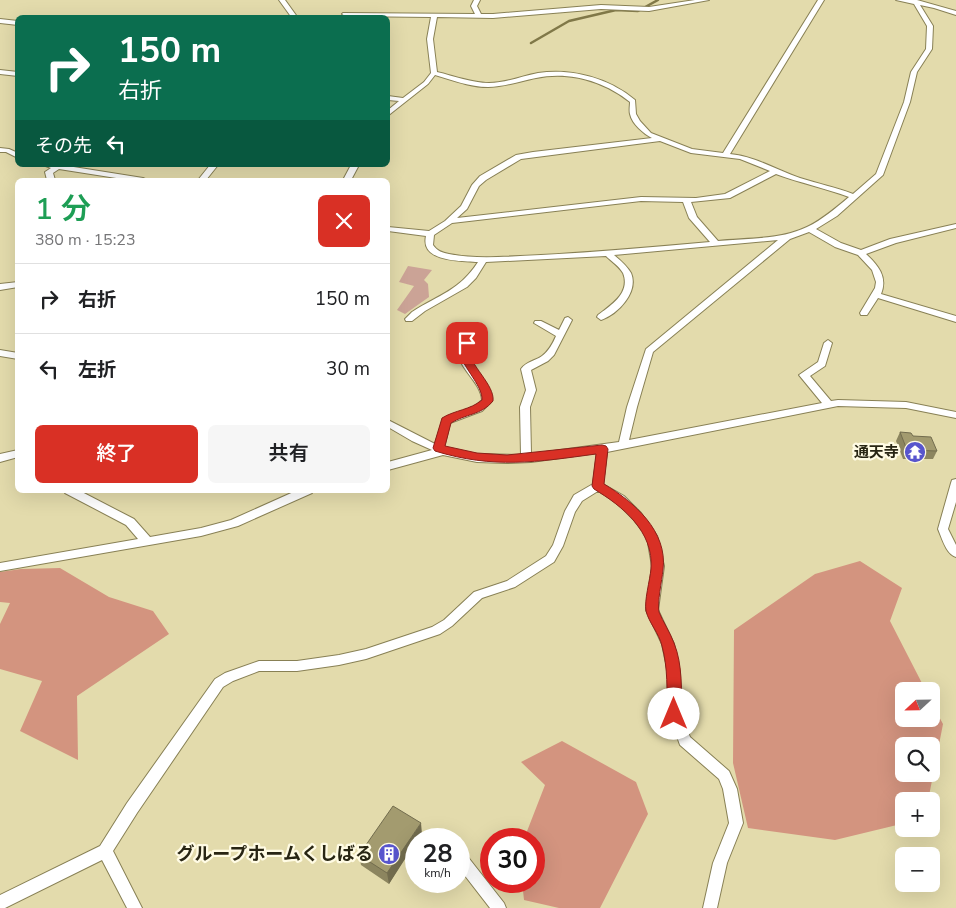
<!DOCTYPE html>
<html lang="ja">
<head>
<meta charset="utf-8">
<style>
	:root { --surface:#fff; --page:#f6f6f6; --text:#202124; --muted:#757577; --line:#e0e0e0; --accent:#d93025 }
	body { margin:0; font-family:"Nunito Sans","Noto Sans JP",sans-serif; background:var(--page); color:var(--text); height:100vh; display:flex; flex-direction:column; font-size:19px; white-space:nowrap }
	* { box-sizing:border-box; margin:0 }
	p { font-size:16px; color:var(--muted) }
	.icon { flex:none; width:28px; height:28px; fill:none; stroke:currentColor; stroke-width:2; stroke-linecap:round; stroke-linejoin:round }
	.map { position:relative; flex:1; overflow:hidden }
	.details { position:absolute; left:15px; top:178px; width:375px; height:315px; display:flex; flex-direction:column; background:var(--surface); border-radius:8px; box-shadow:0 5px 20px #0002 }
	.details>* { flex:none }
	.top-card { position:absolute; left:15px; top:15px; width:375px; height:152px; border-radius:8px; box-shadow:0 5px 20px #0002; background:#0b6e4f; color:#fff; overflow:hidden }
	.needle { width:32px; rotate:248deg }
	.buttons { position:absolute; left:895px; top:682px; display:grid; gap:10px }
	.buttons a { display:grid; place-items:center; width:45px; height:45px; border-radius:8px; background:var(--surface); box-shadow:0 5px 20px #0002; font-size:25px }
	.speed { position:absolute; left:405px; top:828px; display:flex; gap:10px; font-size:25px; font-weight:700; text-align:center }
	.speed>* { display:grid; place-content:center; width:65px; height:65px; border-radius:50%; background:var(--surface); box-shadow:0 5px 20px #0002; line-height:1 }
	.speed small { font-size:12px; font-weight:400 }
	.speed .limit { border:8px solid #d22; background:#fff; color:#111 }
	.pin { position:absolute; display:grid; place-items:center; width:42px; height:42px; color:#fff; margin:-21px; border-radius:10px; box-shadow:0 2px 8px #0006 }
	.me { position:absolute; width:55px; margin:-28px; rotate:0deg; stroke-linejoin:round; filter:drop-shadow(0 0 4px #0008) }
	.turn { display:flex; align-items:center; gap:18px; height:105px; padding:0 20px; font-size:22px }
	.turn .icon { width:65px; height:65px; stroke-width:2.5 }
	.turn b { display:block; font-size:35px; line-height:42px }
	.then { display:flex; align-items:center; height:48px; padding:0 20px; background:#0003; gap:10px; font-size:19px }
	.round { display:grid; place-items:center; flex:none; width:52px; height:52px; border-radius:8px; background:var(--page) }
	.head { display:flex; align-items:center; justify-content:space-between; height:85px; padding:0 20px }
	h1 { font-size:30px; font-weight:600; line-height:38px; color:#1e9e55 }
	.cta { display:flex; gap:10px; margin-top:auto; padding:10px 20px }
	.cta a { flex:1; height:58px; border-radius:8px; background:var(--accent); color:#fff; font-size:20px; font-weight:600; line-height:58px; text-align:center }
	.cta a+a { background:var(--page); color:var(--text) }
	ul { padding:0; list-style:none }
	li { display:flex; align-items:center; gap:15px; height:70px; padding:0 20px; border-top:1px solid var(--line) }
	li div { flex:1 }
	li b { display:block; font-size:19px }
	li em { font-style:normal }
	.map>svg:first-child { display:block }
	.green { fill:#cba396 }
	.forest { fill:#d3947f; fill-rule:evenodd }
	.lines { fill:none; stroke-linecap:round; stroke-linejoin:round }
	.stream { stroke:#807848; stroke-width:2.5 }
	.minor-casing { stroke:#888055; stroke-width:2 }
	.minor { fill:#fff; fill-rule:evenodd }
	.wall { fill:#8c855f }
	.shaded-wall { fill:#726c4e }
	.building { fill:#a39b6f; stroke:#726c4e }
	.route { fill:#d93025; stroke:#8d1f18 }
	.labels { text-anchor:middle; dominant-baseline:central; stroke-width:4.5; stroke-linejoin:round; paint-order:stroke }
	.poi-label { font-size:15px; font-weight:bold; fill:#282513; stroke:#fffbe4; text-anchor:end }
	.near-poi-label { font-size:18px; font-weight:bold; fill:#282513; stroke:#fffbe4; text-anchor:end }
</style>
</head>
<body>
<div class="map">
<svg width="956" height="908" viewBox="0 0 956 908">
	<rect width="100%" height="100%" fill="#e3dbac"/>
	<path class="green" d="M408 266 432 270 424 280 428 284 429 297 405 314 397 310 414 286 399 282Z"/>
	<path class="forest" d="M860 561 902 588 890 621 926 691H904V719H931V702L943 724 928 801H904V820L897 825 835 840 748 828 733 763 734 630 815 574ZM904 746H931V774H904Z
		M60 568 109 597 153 611 169 634 77 696 78 760 20 731 42 681 0 669V624L10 603 0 602V572L21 569Z
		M562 741 636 782 648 814 600 908H559L524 900 522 881H534V839H524L545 785 521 762Z"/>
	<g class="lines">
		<path class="stream" d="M531 43 569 21 616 10 638 11 658 0"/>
		<g class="minor-casing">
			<path id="minor" d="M279 0H285L298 18H292Z
				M474 0H480L477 6 481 14H493L601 5 649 7 695 0H709L649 11 601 9 493 18 437 17 433 39 437 72C454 76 472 83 489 83 506 83 522 76 538 73 572 68 609 78 635 100L636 114 640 121 651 133 692 149 723 153 818 0H824L730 154C754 156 777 170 800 178 818 184 836 187 853 194L876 174 904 102 911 72 926 49 927 26 914 4 896 0H917L956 11V15L934 8 920 5 933 26 932 49 917 72 910 102 883 175 837 216 816 229 841 243 861 250 890 239 956 224V228L896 243 866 254C878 265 888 277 881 294L956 316V322L878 298 867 315H861L860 313 875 288 876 282 872 270 858 255 835 247 809 232 790 239 653 352 637 407 629 440 822 403 799 375 818 362 824 343 828 340 832 343 825 366 810 376 831 401 838 400 906 402 956 412V418L906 408 838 406 607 452 603 484 624 496 641 513 657 536 664 566 658 610 674 644 680 673 681 714 690 737 729 771 737 789 743 823 727 863 717 908H703L713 863 729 823 723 789 719 779 680 745 669 714 668 673 662 644 646 610 652 566 647 537 633 519 616 502 598 491 582 501 575 512 563 546 554 562 515 587 482 598 452 626 440 634 366 659 339 665 297 671H259L233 681 223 687 137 813 113 851 142 908H127L102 860 5 908H0V895L100 846 127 803 215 679 225 673 259 661H297L339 655 366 649 432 627 444 620 474 592 507 581 546 556 553 545 565 511 574 495 593 484 597 453 531 462 507 463 477 462 443 455 388 470V462L432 450 412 441 388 427V420L435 444 443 419 475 406 482 400C481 380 452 365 459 344L467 340 471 343 467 347C468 369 491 379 492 401L482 411 450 423 444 448 477 454 521 455 520 407 526 390 521 369C527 361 535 361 542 356 549 351 553 343 556 336L534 323 535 321H541L559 330 565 318 568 317 572 320 554 355 548 361 531 370 536 390 530 407 531 454 619 442 627 407 646 349 778 240 614 255C620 260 627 266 631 273 639 292 618 314 601 320L597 317 598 315C611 305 631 293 623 273 619 266 611 261 606 256L486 262 476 278 467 287 425 311 412 321H406L405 319 412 312C440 294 459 291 478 262 461 261 420 262 426 236L388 231V227L429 231 445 221 461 206 472 185 480 176 516 155 533 152 652 138C644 134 632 124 630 114 629 111 630 105 630 102 604 81 569 71 536 78 520 81 504 87 488 87 470 87 452 80 435 75L428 84 390 114 388 115V110L399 101 388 100V96L403 98 424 82 431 73 427 39 431 17 345 16 342 14 343 13 475 14 471 6ZM660 141 691 153 740 159 770 171 725 194 696 198 641 197 457 218 467 209 479 186 486 180 521 159ZM776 174C800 183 825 188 849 197 836 208 822 220 807 227 780 240 747 238 718 241L697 217 691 202 730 198ZM641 201 683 202 689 218 710 242C654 247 598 252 541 255 511 256 479 260 449 254 443 253 437 251 433 245L434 235 452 223Z
				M0 19 18 21V25L0 23Z
				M0 70 18 72V76L0 74Z
				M0 148 9 149 18 153V158L6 152H0Z
				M43 165H61L143 178 147 180H129L59 169 53 173 55 180H47L45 172 51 168Z
				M210 165H218L206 180H198Z
				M351 165H359L351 180H343Z
				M18 282V287L0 290V284Z
				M0 350 18 353V359L0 356Z
				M18 450V457L0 462V454Z
				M956 479V502L948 529 956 545V557C946 554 942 538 938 529L951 483 952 480Z
				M64 490H78L134 519 150 537 201 528 231 520 298 490H313L312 493 238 526 201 536 0 571V563L138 539 126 525 65 493Z
				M459 850 464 852 504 903 506 908H490L459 868Z"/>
		</g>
		<use href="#minor" class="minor"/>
	</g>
	<path class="wall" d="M900 432 913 436 937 451 933 459H903L896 441Z
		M422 834 419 839H416L389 884 361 865 359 855Z"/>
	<path class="shaded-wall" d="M421 823 422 834 419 839H416V842L389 884 387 873Z"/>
	<path class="building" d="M900 432 911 433 913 436 931 437 937 451 907 450Z
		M393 806 421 823 387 873 359 855Z"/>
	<path class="route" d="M467 339 472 343 467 347C470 366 495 385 493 401 482 415 465 414 451 423L445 446 477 453 507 455 602 445 606 446 608 449 604 484C634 502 668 531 663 570 662 580 657 603 659 612 663 622 670 632 674 643 683 665 681 691 682 714L680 719 674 721 669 719 667 714C667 691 668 668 662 646 659 633 649 623 646 611 644 601 650 580 651 569 654 531 622 506 594 489L592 486 596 454C537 462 493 469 435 451L433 448 442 418C455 410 470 410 482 400 483 385 460 365 457 346Z"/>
	<defs>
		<g id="temple-disc" transform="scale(1.125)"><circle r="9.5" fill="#5855cd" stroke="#fffbe4"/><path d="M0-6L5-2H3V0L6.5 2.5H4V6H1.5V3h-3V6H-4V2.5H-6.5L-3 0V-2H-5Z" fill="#fff"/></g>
		<g id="building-disc" transform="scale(1.125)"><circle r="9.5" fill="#5855cd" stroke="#fffbe4"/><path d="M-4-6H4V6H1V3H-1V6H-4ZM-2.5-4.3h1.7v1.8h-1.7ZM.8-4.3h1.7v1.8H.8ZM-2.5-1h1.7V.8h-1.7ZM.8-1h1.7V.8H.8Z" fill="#fff"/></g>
	</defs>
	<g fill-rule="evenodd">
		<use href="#temple-disc" x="915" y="452"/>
		<use href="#building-disc" x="389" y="854"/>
	</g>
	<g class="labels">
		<g class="poi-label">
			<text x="899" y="452">通天寺</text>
		</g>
		<g class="near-poi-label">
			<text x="373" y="854">グループホームくしばる</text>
		</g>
	</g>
</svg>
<div class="buttons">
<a><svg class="needle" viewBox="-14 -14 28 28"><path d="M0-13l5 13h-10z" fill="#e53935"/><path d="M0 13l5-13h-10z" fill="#757577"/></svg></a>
<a><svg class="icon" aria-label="search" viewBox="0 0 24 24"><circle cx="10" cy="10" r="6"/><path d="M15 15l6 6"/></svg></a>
<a>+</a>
<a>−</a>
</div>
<div class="speed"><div>28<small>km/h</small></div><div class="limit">30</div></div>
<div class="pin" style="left:467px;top:343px;background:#d93025"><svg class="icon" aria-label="arrive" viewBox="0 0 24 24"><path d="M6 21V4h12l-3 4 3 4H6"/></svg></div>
<svg class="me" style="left:674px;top:714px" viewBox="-20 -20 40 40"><circle r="19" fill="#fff"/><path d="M0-13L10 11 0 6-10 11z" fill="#d93025"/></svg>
<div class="top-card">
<div class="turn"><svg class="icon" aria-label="right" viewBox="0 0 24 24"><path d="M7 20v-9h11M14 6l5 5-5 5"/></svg><div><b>150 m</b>右折</div></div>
<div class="then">その先<svg class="icon" aria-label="left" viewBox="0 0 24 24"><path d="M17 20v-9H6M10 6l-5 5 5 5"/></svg></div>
</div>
<section class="details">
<div class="head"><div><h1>1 分</h1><p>380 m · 15:23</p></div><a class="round" style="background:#d93025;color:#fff"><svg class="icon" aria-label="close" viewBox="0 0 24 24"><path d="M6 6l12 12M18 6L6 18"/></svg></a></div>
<ul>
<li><svg class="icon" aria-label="right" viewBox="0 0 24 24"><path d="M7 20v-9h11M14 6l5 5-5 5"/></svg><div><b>右折</b></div><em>150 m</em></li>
<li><svg class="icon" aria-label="left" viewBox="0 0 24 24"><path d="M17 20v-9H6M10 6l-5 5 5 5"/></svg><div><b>左折</b></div><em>30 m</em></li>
</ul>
<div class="cta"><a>終了</a><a>共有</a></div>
</section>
</div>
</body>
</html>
